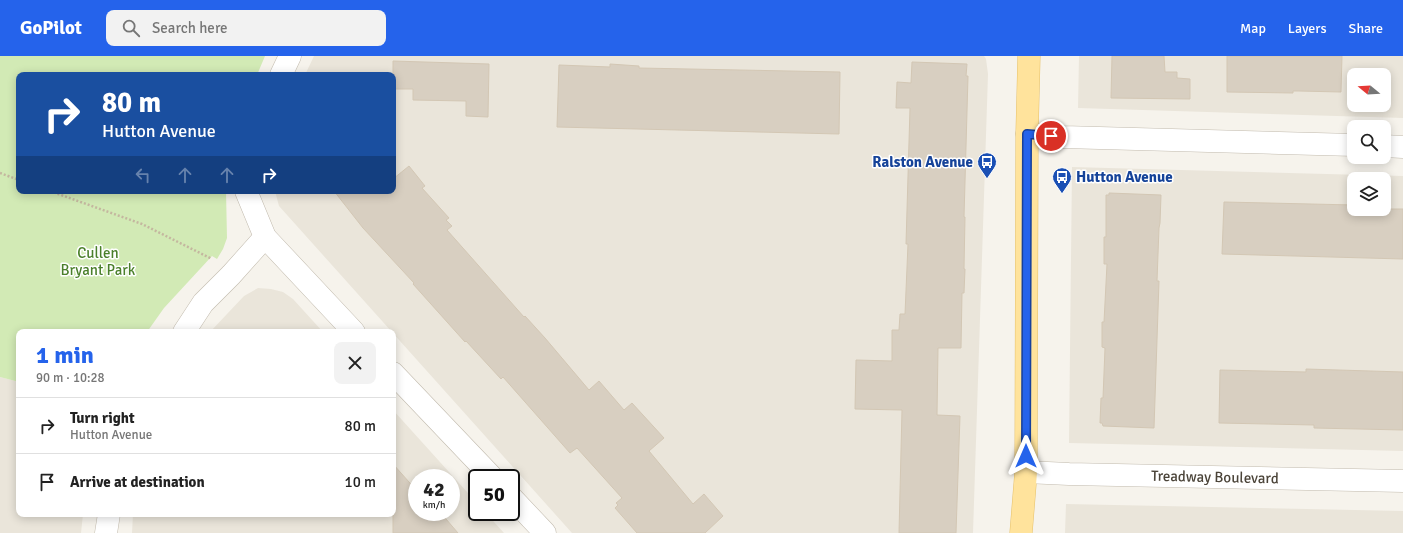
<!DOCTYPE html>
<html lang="en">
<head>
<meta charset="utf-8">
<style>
	:root { --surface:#fff; --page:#f2f2f2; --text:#222; --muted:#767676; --line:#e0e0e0; --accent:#2563eb }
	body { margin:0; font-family:Signika,sans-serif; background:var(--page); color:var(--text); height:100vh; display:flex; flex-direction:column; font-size:15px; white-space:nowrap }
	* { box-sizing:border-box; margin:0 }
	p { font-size:13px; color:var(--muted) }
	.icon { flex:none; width:22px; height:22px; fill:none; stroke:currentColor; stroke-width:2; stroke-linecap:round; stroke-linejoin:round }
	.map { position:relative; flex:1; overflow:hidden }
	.drawer { position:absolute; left:16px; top:273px; width:380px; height:188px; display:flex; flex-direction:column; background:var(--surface); border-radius:8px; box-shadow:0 2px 10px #0003 }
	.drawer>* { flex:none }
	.banner { position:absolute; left:16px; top:16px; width:380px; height:122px; border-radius:8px; box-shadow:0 2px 10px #0003; background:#1a4fa0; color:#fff; overflow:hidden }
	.needle { width:26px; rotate:288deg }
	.fabs { position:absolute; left:1347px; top:12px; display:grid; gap:8px }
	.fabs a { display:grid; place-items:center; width:44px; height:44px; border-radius:8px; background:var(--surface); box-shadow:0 2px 10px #0003; font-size:20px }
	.speed { position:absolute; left:408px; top:413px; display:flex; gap:8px; font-size:20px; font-weight:700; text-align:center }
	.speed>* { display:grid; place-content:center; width:52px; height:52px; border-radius:50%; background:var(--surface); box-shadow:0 2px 10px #0003; line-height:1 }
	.speed small { font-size:10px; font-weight:400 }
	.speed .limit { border:2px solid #111; border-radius:6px; background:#fff; color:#111 }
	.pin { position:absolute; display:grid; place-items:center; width:34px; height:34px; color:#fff; margin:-17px; border:2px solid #fff; border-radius:50%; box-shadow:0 1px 4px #0007 }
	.me { position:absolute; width:44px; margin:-22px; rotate:0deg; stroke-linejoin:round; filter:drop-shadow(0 0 3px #0008) }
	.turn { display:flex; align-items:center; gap:14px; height:84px; padding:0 20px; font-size:18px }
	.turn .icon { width:52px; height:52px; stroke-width:2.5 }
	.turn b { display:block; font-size:28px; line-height:34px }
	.lanes { display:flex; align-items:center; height:38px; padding:0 20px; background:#0003; justify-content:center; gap:20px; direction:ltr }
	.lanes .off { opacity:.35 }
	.round { display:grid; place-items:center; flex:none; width:42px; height:42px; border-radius:8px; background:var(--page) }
	.summary { display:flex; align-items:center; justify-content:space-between; height:68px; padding:0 20px }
	h1 { font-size:24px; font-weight:700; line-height:30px; color:var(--accent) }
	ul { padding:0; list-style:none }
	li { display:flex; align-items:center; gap:12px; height:56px; padding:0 20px; border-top:1px solid var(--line) }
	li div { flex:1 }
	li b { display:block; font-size:15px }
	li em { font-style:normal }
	header { display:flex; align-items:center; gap:24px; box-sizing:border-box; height:56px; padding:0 20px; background:var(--accent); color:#fff }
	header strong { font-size:19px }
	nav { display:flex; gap:22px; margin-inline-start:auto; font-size:14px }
	.search { width:280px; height:36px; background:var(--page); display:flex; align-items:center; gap:10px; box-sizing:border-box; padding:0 14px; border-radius:8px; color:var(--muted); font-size:15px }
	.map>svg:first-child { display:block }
	.residential { fill:#eae5da; fill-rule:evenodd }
	.green { fill:#d2eab5 }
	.building { fill:#d8cfc1; stroke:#d3c7b4 }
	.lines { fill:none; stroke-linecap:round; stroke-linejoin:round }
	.minor-casing { stroke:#c2bbae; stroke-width:23 }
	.major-casing { stroke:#e6c16a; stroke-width:23 }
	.path { stroke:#c4b79f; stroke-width:2.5; stroke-dasharray:2 2; stroke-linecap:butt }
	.minor { stroke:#fff; stroke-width:22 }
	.major { stroke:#ffe39c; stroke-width:22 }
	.route-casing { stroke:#184099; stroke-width:10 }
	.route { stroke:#2563eb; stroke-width:7 }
	.labels { text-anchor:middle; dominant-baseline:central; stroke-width:3; stroke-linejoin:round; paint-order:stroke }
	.transit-label { font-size:15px; font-weight:bold; fill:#164399; stroke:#fff; text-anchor:end }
	.park-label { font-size:15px; fill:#4a7f2a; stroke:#fff }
	.street-label { font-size:15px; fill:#4b4439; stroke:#fff }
</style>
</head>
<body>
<header>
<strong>GoPilot</strong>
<div class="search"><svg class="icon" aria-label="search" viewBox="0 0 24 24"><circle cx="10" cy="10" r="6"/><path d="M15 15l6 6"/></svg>Search here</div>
<nav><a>Map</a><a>Layers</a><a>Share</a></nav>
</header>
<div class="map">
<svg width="1403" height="477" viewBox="0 0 1403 477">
	<rect width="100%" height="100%" fill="#f6f3ec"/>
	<path class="residential" d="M314 0H984L986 3 988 18 973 477H572L279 150 275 135H393V19H305Z
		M1079 0H1403V62L1078 52ZM1354 19H1384V49H1354Z
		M1072 111 1403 120V395L1069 387ZM1354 123H1384V153H1354Z
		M258 232 271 233 283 236 293 243 323 276H210L244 240Z
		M0 321 19 326V458H83L81 477H0Z
		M393 354 477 447V456H485L504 477H132L133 458H393ZM417 422H451V456H417Z
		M1066 448 1403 455V477H1065Z"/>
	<path class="green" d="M0 0H265L257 19H19V135H226L227 182 223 193 217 203 212 200 164 252 147 276H19V326L0 321Z"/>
	<path class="building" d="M1112 0H1164L1165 16H1177V22L1190 23V43L1111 42Z
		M1227 0H1342L1341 36 1299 35H1293V37L1227 36Z
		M393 5 489 8 488 61 466 60V45L413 44V33H393Z
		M912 6 967 8 966 20H968L964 161H965L964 213H965L964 237H962L961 292H938L937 359 960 360 956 477H899L902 354 855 353 856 304 892 305V274H899L900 258H905L908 188H906L910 52H896L897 26 911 27Z
		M610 8 639 10V12L840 16 839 78 557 71 559 9 610 11Z
		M409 110 425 130 422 132 449 162 446 164 452 170 447 174 524 261 525 260 545 282 589 334 599 325 624 354 632 347 664 382 649 395 693 448 704 438 723 460 705 477H637L615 452 618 449 616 447 622 442 577 392 570 397 503 321 501 323 466 285 465 286 413 228 414 227 363 172 334 135H393V123Z
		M1109 137 1161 139 1160 167 1159 172 1157 225H1159L1154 372 1103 370 1102 367H1100L1101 342H1103L1105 292 1102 291V266H1104L1107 208H1104V181H1106V139H1109Z
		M1224 146 1354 149V153H1403V203L1222 198Z
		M1306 313 1403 316V374L1314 372V369L1219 367 1220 314 1306 316Z
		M393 408 417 435V456H440L458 477H393Z"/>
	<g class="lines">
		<g class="minor-casing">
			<g id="minor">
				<path d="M281 19 290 0"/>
				<path d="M1027 78 1063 81 1354 89"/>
				<path d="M1384 90 1403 91"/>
				<path d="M246 135 265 181 354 276"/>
				<path d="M184 276 203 247 231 219 265 181"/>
				<path d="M393 317 493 422"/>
				<path id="s1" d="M1026 416 1069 418 1403 425"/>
				<path d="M511 441 545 477"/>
				<path d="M106 477 109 458"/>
			</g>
		</g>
		<g class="major-casing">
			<path id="major" d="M1021 477 1026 416 1027 78 1029 0"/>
		</g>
		<path class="path" d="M0 117 19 124
			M50 135 142 168 212 203"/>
		<use href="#minor" class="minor"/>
		<use href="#major" class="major"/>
	</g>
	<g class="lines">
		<g class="route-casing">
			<path id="route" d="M1026 400 1027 78 1051 80"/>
		</g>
		<use href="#route" class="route"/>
	</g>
	<defs>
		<g id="bus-pin" transform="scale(1)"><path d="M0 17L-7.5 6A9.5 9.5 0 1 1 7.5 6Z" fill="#1a4fb4" stroke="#fff"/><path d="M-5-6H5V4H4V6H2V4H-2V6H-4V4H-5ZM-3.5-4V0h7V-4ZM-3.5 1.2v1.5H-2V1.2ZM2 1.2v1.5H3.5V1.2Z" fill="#fff"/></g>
	</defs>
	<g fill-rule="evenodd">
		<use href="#bus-pin" x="987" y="106"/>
		<use href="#bus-pin" x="1062" y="121"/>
	</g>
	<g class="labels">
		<g class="transit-label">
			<text x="973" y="106">Ralston Avenue</text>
			<text x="1076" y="121" text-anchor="start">Hutton Avenue</text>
		</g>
		<g class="park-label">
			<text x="98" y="197">Cullen<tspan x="98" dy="17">Bryant Park</tspan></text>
		</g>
		<g class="street-label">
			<text stroke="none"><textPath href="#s1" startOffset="189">Treadway Boulevard</textPath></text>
		</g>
	</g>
</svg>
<div class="fabs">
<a><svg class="needle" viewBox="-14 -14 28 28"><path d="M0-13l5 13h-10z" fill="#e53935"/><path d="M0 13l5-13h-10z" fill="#767676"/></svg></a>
<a><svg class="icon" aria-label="search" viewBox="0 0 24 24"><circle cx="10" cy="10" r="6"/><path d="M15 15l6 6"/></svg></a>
<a><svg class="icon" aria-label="layers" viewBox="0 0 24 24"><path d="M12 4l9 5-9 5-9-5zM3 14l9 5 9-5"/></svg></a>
</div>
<div class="speed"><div>42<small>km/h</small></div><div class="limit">50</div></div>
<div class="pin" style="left:1051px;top:80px;background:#d93025"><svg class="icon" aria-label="arrive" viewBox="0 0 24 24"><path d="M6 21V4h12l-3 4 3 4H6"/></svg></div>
<svg class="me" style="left:1026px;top:400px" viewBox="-20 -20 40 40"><path d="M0-17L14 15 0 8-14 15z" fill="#2563eb" stroke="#fff" stroke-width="4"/></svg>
<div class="banner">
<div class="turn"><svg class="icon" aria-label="right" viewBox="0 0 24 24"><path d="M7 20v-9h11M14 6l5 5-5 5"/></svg><div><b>80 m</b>Hutton Avenue</div></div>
<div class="lanes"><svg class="icon off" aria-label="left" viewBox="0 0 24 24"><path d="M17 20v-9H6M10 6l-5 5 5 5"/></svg><svg class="icon off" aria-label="ahead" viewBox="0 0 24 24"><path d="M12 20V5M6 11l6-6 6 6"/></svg><svg class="icon off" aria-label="ahead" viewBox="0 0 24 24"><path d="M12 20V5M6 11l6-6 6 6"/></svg><svg class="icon" aria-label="right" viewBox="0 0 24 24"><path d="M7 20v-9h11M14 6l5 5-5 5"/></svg></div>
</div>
<section class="drawer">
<div class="summary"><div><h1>1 min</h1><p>90 m · 10:28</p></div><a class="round"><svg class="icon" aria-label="close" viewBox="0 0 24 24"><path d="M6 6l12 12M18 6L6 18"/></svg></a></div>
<ul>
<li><svg class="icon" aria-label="right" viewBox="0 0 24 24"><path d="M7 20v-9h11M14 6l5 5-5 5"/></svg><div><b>Turn right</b><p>Hutton Avenue</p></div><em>80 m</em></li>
<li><svg class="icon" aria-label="arrive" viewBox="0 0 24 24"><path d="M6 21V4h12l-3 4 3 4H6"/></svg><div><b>Arrive at destination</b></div><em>10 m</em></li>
</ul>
</section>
</div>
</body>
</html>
